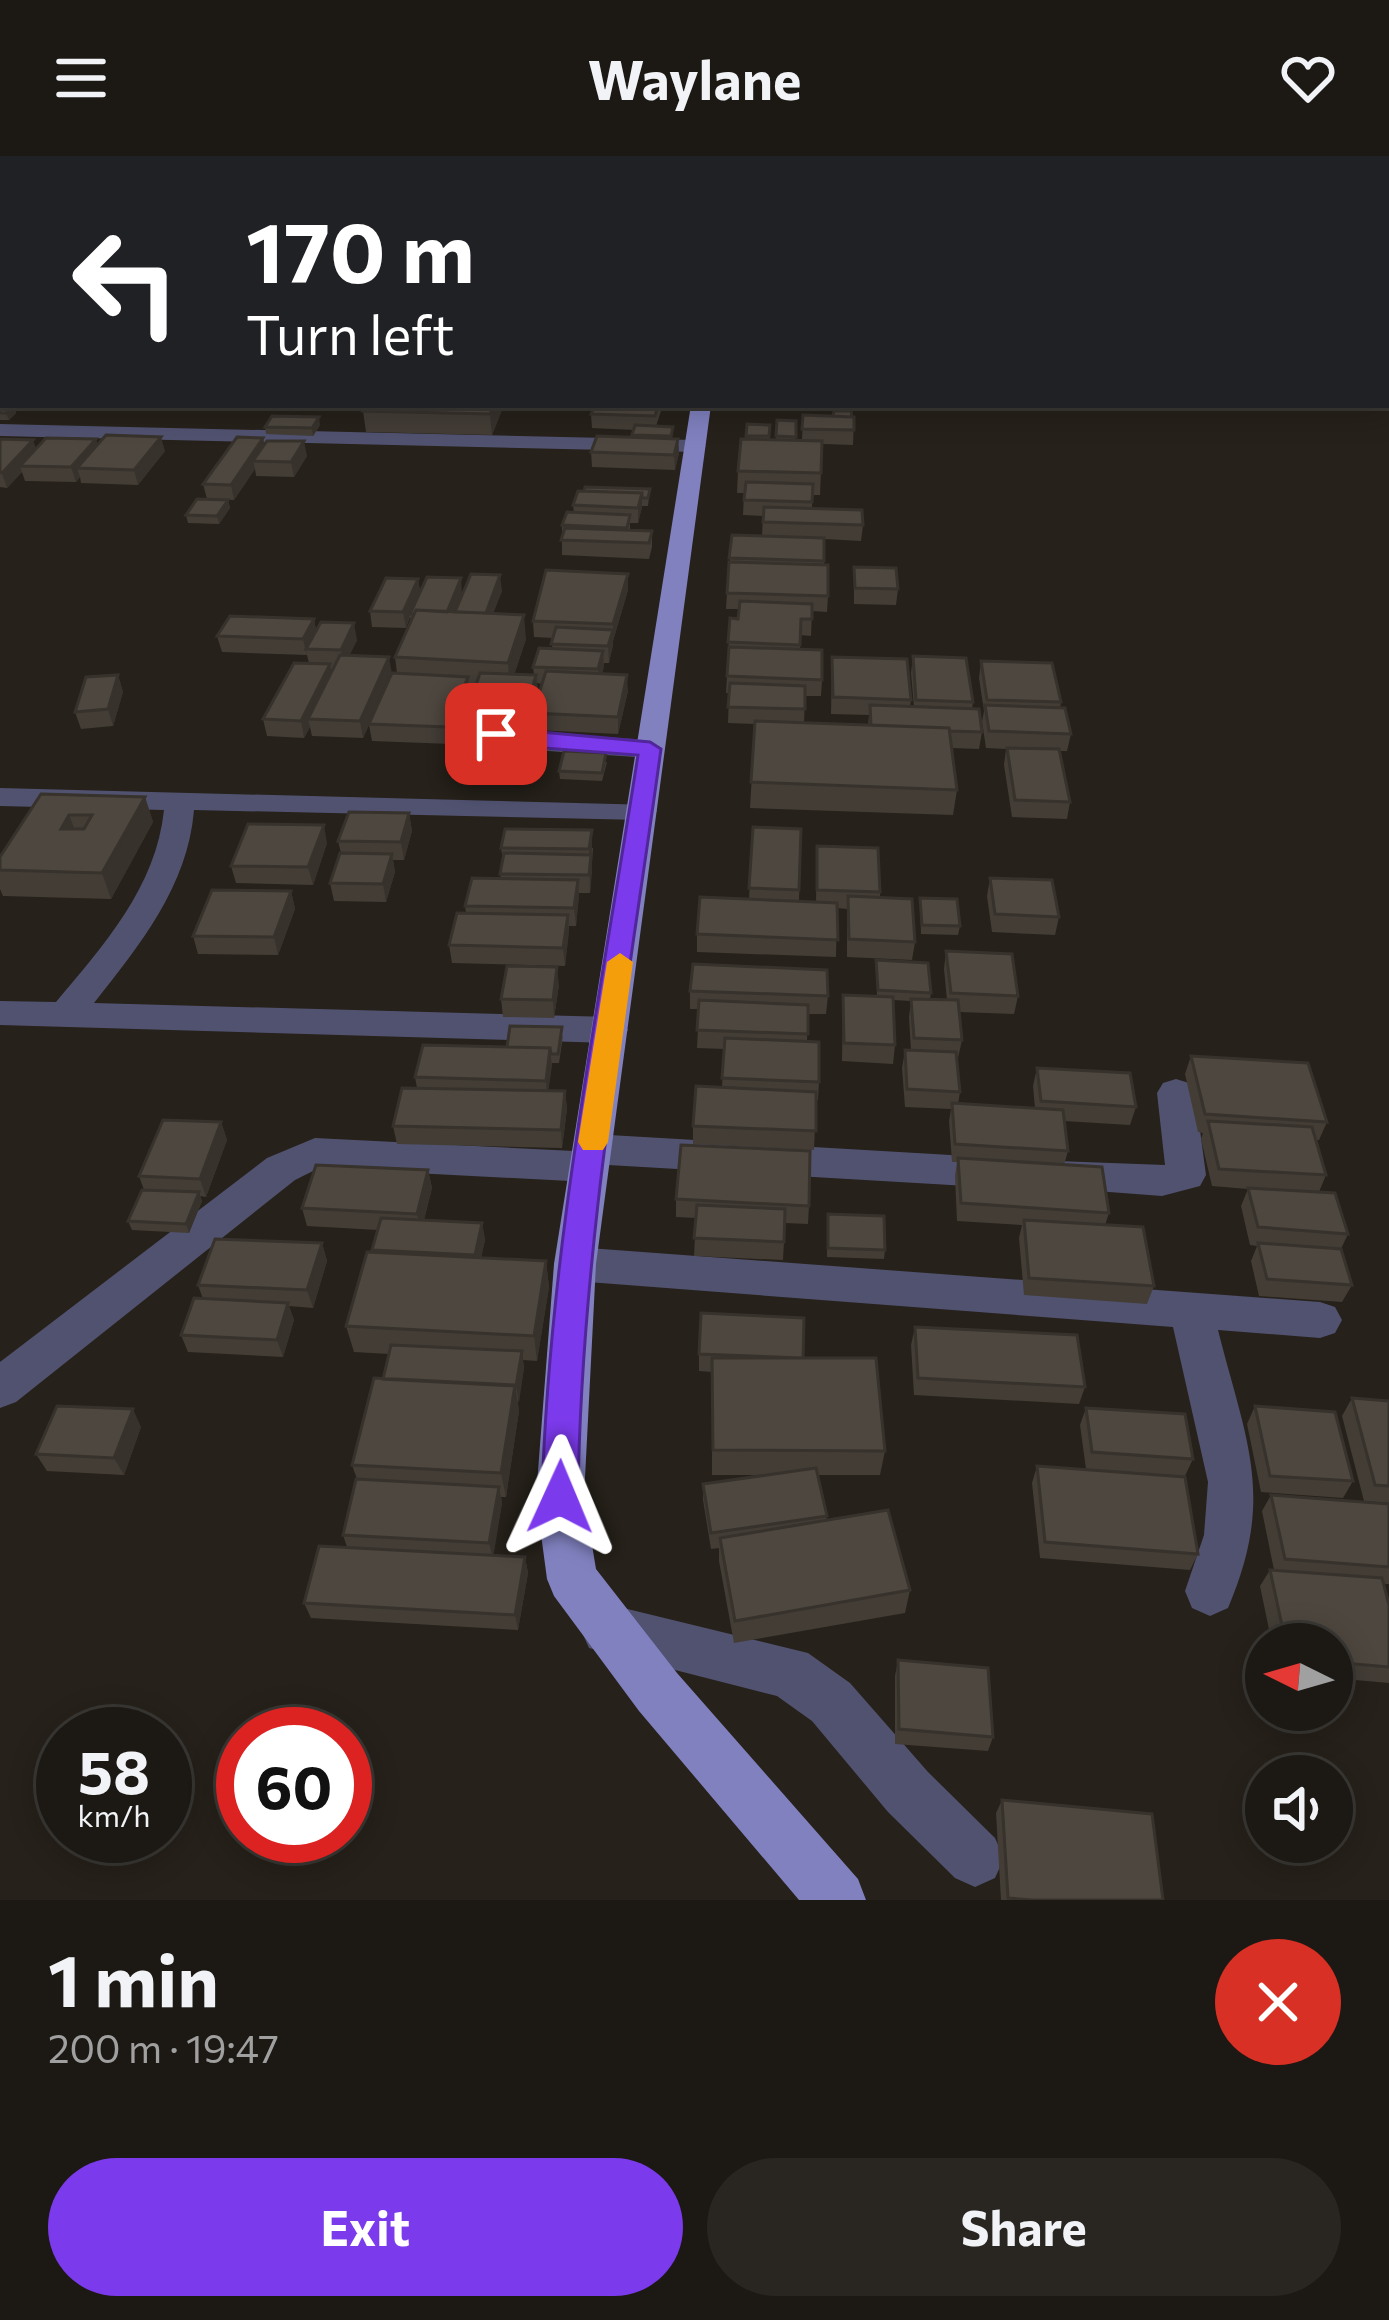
<!DOCTYPE html>
<html lang="en">
<head>
<meta charset="utf-8">
<style>
	:root { --surface:#1c1914; --page:#292622; --text:#f1f3f6; --muted:#a0a0a0; --line:#3a3834; --accent:#7c3aed }
	body { margin:0; font-family:Commissioner,sans-serif; background:var(--page); color:var(--text); height:100vh; display:flex; flex-direction:column; font-size:45px; white-space:nowrap }
	* { box-sizing:border-box; margin:0 }
	p { font-size:39px; color:var(--muted) }
	.icon { flex:none; width:66px; height:66px; fill:none; stroke:currentColor; stroke-width:2; stroke-linecap:round; stroke-linejoin:round }
	.map { position:relative; height:1744px; overflow:hidden }
	.details { display:flex; flex-direction:column; background:var(--surface); flex:1 }
	.details>* { flex:none }
	.hud { position:absolute; left:0px; top:0px; width:1389px; height:252px; box-shadow:0 6px 30px #0003,0 0 0 3px var(--line); background:#202124; color:#fff; overflow:hidden }
	.needle { width:78px; rotate:275deg }
	.buttons { position:absolute; left:1245px; top:1467px; display:grid; gap:24px }
	.buttons a { display:grid; place-items:center; width:108px; height:108px; border-radius:50%; background:var(--surface); box-shadow:0 6px 30px #0003,0 0 0 3px var(--line); font-size:60px }
	.speed { position:absolute; left:36px; top:1551px; display:flex; gap:24px; font-size:60px; font-weight:700; text-align:center }
	.speed>* { display:grid; place-content:center; width:156px; height:156px; border-radius:50%; background:var(--surface); box-shadow:0 6px 30px #0003,0 0 0 3px var(--line); line-height:1 }
	.speed small { font-size:30px; font-weight:400 }
	.speed .limit { border:18px solid #d22; background:#fff; color:#111 }
	.pin { position:absolute; display:grid; place-items:center; width:102px; height:102px; color:#fff; margin:-51px; border-radius:24px; box-shadow:0 6px 18px #0006 }
	.me { position:absolute; width:132px; margin:-66px; rotate:1deg; stroke-linejoin:round; filter:drop-shadow(0 0 9px #0008) }
	.turn { display:flex; align-items:center; gap:42px; height:252px; padding:0 48px; font-size:54px }
	.turn .icon { width:156px; height:156px; stroke-width:2.5 }
	.turn b { display:block; font-size:84px; line-height:102px }
	.round { display:grid; place-items:center; flex:none; width:126px; height:126px; border-radius:63px; background:var(--page) }
	.headline { display:flex; align-items:center; justify-content:space-between; height:204px; padding:0 48px }
	h1 { font-size:72px; font-weight:700; line-height:90px }
	.primary-button { display:flex; gap:24px; margin-top:auto; padding:24px 48px }
	.primary-button a { flex:1; height:138px; border-radius:72px; background:var(--accent); color:#fff; font-size:48px; font-weight:700; line-height:138px; text-align:center }
	.primary-button a+a { background:var(--page); color:var(--text) }
	header { display:flex; justify-content:space-between; align-items:center; height:156px; padding:0 48px; background:var(--surface); font-size:54px; font-weight:700 }
	.map>svg:first-child { display:block }
	.lines { fill:none; stroke-linecap:round; stroke-linejoin:round }
	.minor { fill:#515270; fill-rule:evenodd }
	.primary { fill:#8181c0; fill-rule:evenodd }
	.wall { fill:#433d36 }
	.shaded-wall { fill:#37322c }
	.building { fill:#4e473f; stroke:#37322c; stroke-width:3; fill-rule:evenodd }
	.route { fill:#7c3aed; stroke:#51269a; stroke-width:3 }
	.slow { fill:#f59e0b }
</style>
</head>
<body>
<header><svg class="icon" aria-label="menu" viewBox="0 0 24 24"><path d="M4 6h16M4 12h16M4 18h16"/></svg>Waylane<svg class="icon" aria-label="heart" viewBox="0 0 24 24"><path d="M12 20l-8-8c-3-5 5-10 8-4 3-6 11-1 8 4z"/></svg></header>
<div class="map">
<svg width="1389" height="1744" viewBox="0 0 1389 1744">
	<rect width="100%" height="100%" fill="#26211a"/>
	<g class="lines">
		<path class="minor" d="M850 0H864V3H850Z
			M944 0H958L959 3H945Z
			M1028 0H1042L1043 3H1029Z
			M1386 15H1389V23H1386Z
			M1386 104H1389V114H1386Z
			M1386 134H1389V144H1386Z
			M3 216V230L0 231V217Z
			M0 268 695 284 706 290 695 296 0 280Z
			M492 557 502 559 510 575 650 584 664 593 650 602 505 592 482 579 478 565Z
			M0 632 653 649 657 655 653 661 642 664 194 654C188 730 139 790 94 847L610 861 623 865 628 874 623 883 610 887 0 869V845L56 846C104 789 156 731 164 654L0 650Z
			M1176 923 1189 927 1195 937 1206 1019 1200 1030 1162 1040 1043 1031 1037 1020 1043 1009 1057 1005 1165 1009 1157 937 1163 927Z
			M592 978 1002 1002 1016 1006 1022 1017 1016 1028 1002 1032 608 1009 603 1022 589 1026 319 1012 295 1024 16 1246 0 1252V1206L267 1002 315 982 574 995 578 983Z
			M575 1091 1320 1146 1335 1151 1342 1164 1335 1177 1320 1182 1218 1174C1246 1285 1276 1340 1228 1452L1210 1460 1192 1452 1185 1435 1204 1379 1208 1326 1173 1171 575 1125 560 1120 554 1108 560 1096Z
			M607 1448 808 1497 850 1527 928 1616 995 1682 1004 1702 995 1722 975 1731 955 1722 888 1656 812 1565 777 1540 589 1492 581 1474 589 1456Z"/>
		<path class="primary" d="M729 0H743L728 3Z
			M691 249H711L596 1108 584 1341 596 1413 677 1517 858 1723 866 1744H799L639 1555 554 1440 547 1423 536 1341 554 1108Z"/>
	</g>
	<path class="wall" d="M0 0 174 1V3H3V34H0V24L3 22H0Z
		M353 0H458V3H353Z
		M656 0H698L697 3H656Z
		M1145 0H1193V3H1148Z
		M1237 0H1319L1321 3H1239Z
		M1386 188H1389V212L1386 208Z
		M504 249 492 279 366 276 363 255Z
		M595 249H663L656 270 673 271 672 283H678L679 297 675 314 592 311 591 296 632 281 634 274 592 272 591 258Z
		M0 250H14L16 257 9 264H0Z
		M803 259 854 261 853 289 822 288 820 339H812V352L863 369 861 385 824 383V409L828 440 827 456 812 455 811 480 800 479V494L822 524 821 540H805L804 567 868 569 869 559 831 558 832 501 911 544 910 551H914L911 517 913 500 973 546 972 553 982 576 979 593 952 592 957 634 953 659 750 652 755 568 728 567 729 537H726L727 520 730 462 738 463 739 453H726L727 437 732 379 762 380 763 360 743 359 744 337H737L738 315 746 283 747 268 770 269V284H776L777 264 796 265 795 285H802Z
		M320 269 313 280 266 278 265 271Z
		M263 282 264 289 307 300 294 321 256 320 255 313 234 344 207 343 203 328Z
		M0 283 36 292 96 283 97 289 165 295 138 329 81 327 80 321 76 326 25 325 22 316 7 332 0 331Z
		M650 333 648 350H642L638 367H630V375H652V391L649 403 562 399V369L574 357 573 349Z
		M228 344 230 352 219 368 188 367 186 359Z
		M854 411 898 433 896 449 854 448Z
		M628 418V434L613 485 609 507H604L602 518 628 535 618 578 535 574 533 557 542 528 537 527 538 536 532 558 475 555 473 538 476 529H469L470 537 451 588 372 585 369 569 363 582 312 580 310 571 304 582 267 580 263 563 309 507 307 499 222 496 217 480 314 463 316 474 357 484 349 500 392 517H397L395 501 411 465 410 461 406 472 372 471 370 455 418 423 420 436 462 438 502 435 493 457 526 483 514 519H534L533 511 552 492 553 482 534 481 533 465Z
		M981 505 1061 546 1060 552 1071 578 1067 595H1060L1070 646 1067 663 1012 661 1004 609 1006 593 986 592 982 566 984 555 979 522Z
		M118 519 123 536 113 570 81 573 75 556Z
		M607 606 602 625 560 623 559 615Z
		M41 638 145 641 153 666 111 743 3 740 0 733V701Z
		M409 657 412 675 404 704H393L395 716 386 746 334 745 330 727 341 697 338 685Z
		M753 671 801 673 799 745 816 746 817 690 880 736V742L915 786 912 804 847 801V753L837 752 836 801 697 796V778L749 743Z
		M327 687 313 729 236 727 231 710Z
		M501 692H593L590 737H579L576 770H569L565 810 452 807 449 789 466 757 465 750 500 723 503 704Z
		M990 722 1059 761 1055 779 992 776 987 740Z
		M291 735 295 753 278 799 198 798 193 780Z
		M920 742 960 770 958 779 921 778Z
		M946 795 1018 840 1014 858 959 856 962 884 958 902H957L960 936 958 948 1035 952 1033 930 1037 912 1136 951 1130 969 1064 965 1068 995 1064 1009 1109 1057 1105 1069 1154 1130 1147 1148 1024 1139 1019 1082 1022 1069 957 1065 955 1020 957 1006H952L949 965 951 953 905 951 902 912 905 894H911L909 861 911 845 893 844 895 889 893 908 842 905 843 839 877 840 876 804 931 837 930 843 947 844 944 813Z
		M559 829 554 862 503 861 501 843Z
		M690 835 828 840 826 858H808L807 886 819 926 818 944H816L814 994 693 988V970L722 931 724 893 697 892 699 853H690Z
		M563 880 559 907H552L548 935H565L567 953 562 992 397 988 393 970 417 932 415 921 507 891Z
		M1191 900 1327 966 1319 984H1316L1326 1019 1319 1036 1348 1078 1341 1093 1352 1129 1342 1146 1259 1140 1251 1105 1257 1090 1250 1089 1241 1050 1248 1033 1212 1030 1201 983 1203 977 1198 976 1185 918Z
		M221 966 227 984 206 1041 200 1040 202 1045 189 1077 132 1074 128 1065 144 1034 139 1020Z
		M428 1014 432 1032 424 1064 482 1067 485 1084 481 1102 546 1105 549 1131 537 1205 523 1204 524 1212 518 1247 519 1255 506 1341H501L502 1347 493 1399 525 1401 528 1417 518 1474 311 1462 304 1447 347 1391 343 1379 357 1323 352 1309 383 1223 389 1198 354 1196 346 1170 373 1097 378 1074 307 1070 302 1052Z
		M676 1043 809 1050 808 1068 785 1067 783 1104 694 1100 696 1062 676 1061Z
		M827 1067 885 1094 884 1103 827 1101Z
		M322 1087 327 1105 313 1152 289 1150 294 1164 283 1201 188 1196 181 1179 203 1143 198 1129Z
		M915 1171 1085 1231 1079 1248 914 1239 911 1189Z
		M699 1198 803 1202 885 1295 880 1319H818L827 1364 910 1434 905 1457 734 1487 719 1405V1392L711 1393 703 1344V1328L765 1319H712V1216L699 1215Z
		M1352 1242 1389 1245V1347L1364 1345 1342 1260Z
		M1255 1250 1353 1325 1343 1342 1261 1336 1247 1268Z
		M1086 1252 1193 1303 1185 1320 1086 1313 1080 1269Z
		M141 1271 124 1319 47 1315 36 1298Z
		M1037 1310 1198 1398 1190 1414 1040 1402 1032 1327Z
		M1271 1339 1389 1348V1428H1383L1389 1449V1527L1332 1522V1488H1272L1260 1430 1270 1414H1274L1262 1355Z
		M898 1504 993 1581 988 1595 895 1588V1520Z
		M1002 1644 1163 1744H1001L996 1657Z"/>
	<path class="shaded-wall" d="M3 201V219L0 221V204Z
		M494 249H504L492 279 490 258Z
		M14 250 16 257 9 264 6 257Z
		M319 261 320 269 313 280 312 272Z
		M161 281 165 295 138 329 134 314Z
		M263 282 266 296 253 305 255 313 234 344 231 329Z
		M96 283 100 298 77 312 80 321 76 326 71 311Z
		M678 283 679 297 675 314 674 299Z
		M33 284 38 298 20 310 22 316 7 332 2 317Z
		M304 285 307 300 294 321 291 306Z
		M642 337V352L638 367V352Z
		M228 344 230 352 219 368 217 360Z
		M628 418V434L613 485V468Z
		M500 419 502 435 486 476 485 460Z
		M461 422 462 438 447 476 445 460Z
		M418 423 421 439 410 458 406 472 403 456Z
		M524 459 526 483 510 531 508 507Z
		M314 463 317 479 306 493 307 500 303 483Z
		M354 467 357 484 344 510 341 494Z
		M613 474V490L609 507 608 490Z
		M603 495 604 511 599 530 598 513Z
		M389 501 392 518 363 582 360 565Z
		M330 508 333 525 308 563 310 571 304 582 301 565Z
		M118 519 123 536 113 570 108 553Z
		M536 519 538 536 532 558 530 541Z
		M627 519 628 535 618 578V561Z
		M468 521 470 537 451 588 448 571Z
		M145 641 153 666 111 743 102 717Z
		M409 657 412 675 404 704 401 686Z
		M69 659 79 684 61 673Z
		M324 669 327 687 313 729 308 711Z
		M592 674V717L590 737 589 693Z
		M392 698 395 716 386 746 383 728Z
		M578 724 579 742 576 770 574 752Z
		M291 735 295 753 278 799 274 781Z
		M568 759 569 777 565 810 563 792Z
		M557 811 559 829 554 862 553 844Z
		M550 892 552 910 547 943 546 925Z
		M565 935 567 953 562 992 561 974Z
		M221 966 227 984 206 1041 200 1023Z
		M428 1014 432 1032 421 1076 417 1058Z
		M199 1036 202 1045 189 1077 186 1068Z
		M482 1067 485 1084 478 1117 475 1099Z
		M322 1087 327 1105 313 1152 307 1134Z
		M546 1105 549 1131 537 1205 534 1180Z
		M288 1147 294 1164 283 1201 277 1184Z
		M522 1195 524 1212 519 1247 516 1230Z
		M515 1229 519 1255 506 1341 501 1317Z
		M133 1253 141 1271 124 1319 114 1302Z
		M499 1331 502 1347 493 1403 489 1387Z
		M525 1401 528 1417 518 1474 515 1459Z"/>
	<path class="building" d="M0 0H92L174 1 172 3H3V6H0Z
		M206 0H227L223 3H202Z
		M434 0H453L451 3H432Z
		M462 0H484L482 3H459Z
		M767 0H804V3H766Z
		M814 0H839V3H814Z
		M876 0H900L901 3H876Z
		M913 0H933L934 3H913Z
		M1068 0H1089L1091 3H1070Z
		M1294 0H1318L1321 3H1297Z
		M367 249H494L490 258 363 255Z
		M595 249H635L658 250 655 260 591 258Z
		M0 250H14L6 257H0Z
		M834 255H851L852 261 833 260Z
		M803 259 854 261V274L802 273Z
		M272 260 319 261 312 272 265 271Z
		M777 264 796 265V281L776 280Z
		M747 268 770 269 769 280H746Z
		M635 269 673 271 671 280 632 279Z
		M106 279 161 281 134 314 77 312Z
		M597 280 678 283 674 299 591 296Z
		M237 281 263 282 231 329 203 328Z
		M46 282 96 283 71 311 20 310Z
		M0 283 33 284 2 317 0 316Z
		M741 283 822 285 821 317 738 315Z
		M267 285H304L291 306 253 305Z
		M746 326 813 328 812 346 744 344Z
		M585 331 650 333 648 342H642V337L584 335Z
		M578 335 642 337 638 352 573 349Z
		M197 343 228 344 217 360 186 359Z
		M764 351 862 354 863 369 763 366Z
		M567 356 630 359 627 372 562 369Z
		M565 372 652 375 649 387 561 384Z
		M732 379 824 382V405L729 402Z
		M729 406 828 409V440L727 437Z
		M854 411 896 412 898 433 855 432Z
		M546 414 628 418 613 468 533 465Z
		M471 418 500 419 486 457 455 456Z
		M427 421 461 422 447 456 416 454 414 458H410Z
		M386 422 418 423 403 456 370 455Z
		M740 445 812 448V463H801L800 489 728 486 730 462 738 463Z
		M416 454 524 459 508 507 395 501Z
		M230 460 314 463 303 483 217 480Z
		M321 466 354 467 341 494 306 493Z
		M556 471 613 474 608 490 551 488Z
		M729 491 822 494V524L727 520Z
		M539 492 603 495 598 513 533 511Z
		M340 499 389 501 360 565 308 563Z
		M913 500 966 502 973 546 916 544Z
		M832 501 907 503 911 544 833 541Z
		M981 505 1052 507 1061 546 987 544Z
		M294 507 330 508 301 565 263 563Z
		M546 515 627 519 618 561 533 557Z
		M392 517 468 521 448 571 369 568Z
		M480 517 536 519 530 541 473 538Z
		M118 519 108 553 75 556 86 521Z
		M730 527 805 530V553L728 551Z
		M870 549 979 553 982 576 950 575 949 572 871 569Z
		M985 549 1065 552 1071 578 989 575Z
		M755 565 949 572 957 634 751 626Z
		M1007 592 1059 593 1070 646 1015 644Z
		M564 595 606 597 602 617 559 615Z
		M41 638 145 641 102 717 0 714V701ZM69 659H92L84 673H61Z
		M349 656 409 657 401 686 338 685Z
		M248 668 324 669 308 711 231 710Z
		M753 671 801 673 799 734 749 732Z
		M505 673 592 674 589 693 501 692Z
		M817 690 878 692 880 736 817 734Z
		M340 697 392 698 383 728 330 727Z
		M504 697 591 699 589 719 500 718Z
		M472 722 578 724 574 752 465 750Z
		M990 722 1052 724 1059 761 995 758Z
		M212 734 291 735 274 781 193 780Z
		M848 740 912 743 915 786 849 783Z
		M700 741 837 747 838 784 697 778Z
		M920 742 957 743 960 770 922 769Z
		M457 757 568 759 563 792 449 789Z
		M946 795 1012 798 1018 840 951 837Z
		M876 804 928 807 931 837 878 834Z
		M693 808 827 814 828 840 690 835Z
		M507 810 557 811 553 844 501 843Z
		M843 839 893 841 895 889 844 887Z
		M911 843 958 844 962 884 914 882Z
		M699 844 808 849V878L697 874Z
		M510 870 562 871 558 898H551L550 892 507 891Z
		M725 882 819 886V926L722 922Z
		M423 889 550 892 546 925 415 921Z
		M905 894 956 896 960 936 907 933Z
		M1191 900 1308 907 1327 966 1205 958Z
		M1037 912 1130 917 1136 951 1041 945Z
		M696 930 816 936V975L693 970Z
		M402 932 565 935 561 974 393 970Z
		M952 947 1063 954 1068 995 955 988Z
		M163 964 221 966 200 1023 139 1020Z
		M1208 965 1312 971 1326 1019 1219 1013Z
		M681 989 810 995 809 1050 676 1043Z
		M958 1002 1102 1011 1109 1057 961 1047Z
		M316 1009 428 1014 417 1058 302 1052Z
		M1248 1032 1335 1037 1348 1078 1258 1071Z
		M142 1034 199 1036 186 1068 128 1065Z
		M697 1049 785 1053 784 1086 694 1082Z
		M828 1058 884 1060 885 1094 828 1092Z
		M381 1062 482 1067 475 1099 372 1094Z
		M1024 1064 1143 1071 1154 1130 1029 1122Z
		M215 1083 322 1087 307 1134 198 1129Z
		M1258 1087 1341 1093 1352 1129 1267 1123Z
		M367 1096 546 1105 534 1180 346 1170Z
		M194 1142 288 1147 277 1184 181 1179Z
		M701 1157 804 1162 803 1202 699 1198Z
		M915 1171 1077 1179 1085 1231 918 1222Z
		M391 1189 522 1195 516 1230 383 1223Z
		M712 1202H876L885 1295 713 1294Z
		M374 1222 515 1229 501 1317 352 1309Z
		M1352 1242 1389 1245V1330L1375 1329Z
		M57 1250 133 1253 114 1302 36 1298Z
		M1255 1250 1335 1256 1353 1325 1270 1320Z
		M1086 1252 1185 1258 1193 1303 1092 1296Z
		M1037 1310 1185 1321 1198 1398 1045 1386Z
		M816 1312 827 1360 711 1377 703 1328Z
		M356 1323 499 1331 489 1387 343 1379Z
		M1271 1339 1389 1348V1411L1285 1403Z
		M888 1354 910 1434 735 1465 720 1382Z
		M319 1390 525 1401 515 1459 304 1447Z
		M1270 1414 1382 1422 1389 1449V1511L1332 1506V1488H1286Z
		M898 1504 988 1512 993 1581 899 1573Z
		M1002 1644 1152 1658 1163 1744H1032L1008 1742Z"/>
	<path class="route" d="M496 572 650 586 661 593C627 841 581 1091 578 1341L573 1353 560 1358 547 1353 542 1341C549 1092 600 845 638 599L505 589 486 578Z"/>
	<path class="slow" d="M620 797 633 806 608 986 603 994H583L578 986 607 806Z"/>
</svg>
<div class="buttons">
<a><svg class="needle" viewBox="-14 -14 28 28"><path d="M0-13l5 13h-10z" fill="#e53935"/><path d="M0 13l5-13h-10z" fill="#a0a0a0"/></svg></a>
<a><svg class="icon" aria-label="sound" viewBox="0 0 24 24"><path d="M4 9h4l5-4v14l-5-4H4zM17 9q2 3 0 6"/></svg></a>
</div>
<div class="speed"><div>58<small>km/h</small></div><div class="limit">60</div></div>
<div class="pin" style="left:496px;top:578px;background:#d93025"><svg class="icon" aria-label="arrive" viewBox="0 0 24 24"><path d="M6 21V4h12l-3 4 3 4H6"/></svg></div>
<svg class="me" style="left:560px;top:1341px" viewBox="-20 -20 40 40"><path d="M0-17L14 15 0 8-14 15z" fill="#7c3aed" stroke="#fff" stroke-width="4"/></svg>
<div class="hud">
<div class="turn"><svg class="icon" aria-label="left" viewBox="0 0 24 24"><path d="M17 20v-9H6M10 6l-5 5 5 5"/></svg><div><b>170 m</b>Turn left</div></div>
</div>
</div>
<section class="details">
<div class="headline"><div><h1>1 min</h1><p>200 m · 19:47</p></div><a class="round" style="background:#d93025;color:#fff"><svg class="icon" aria-label="close" viewBox="0 0 24 24"><path d="M6 6l12 12M18 6L6 18"/></svg></a></div>
<div class="primary-button"><a>Exit</a><a>Share</a></div>
</section>
</body>
</html>
